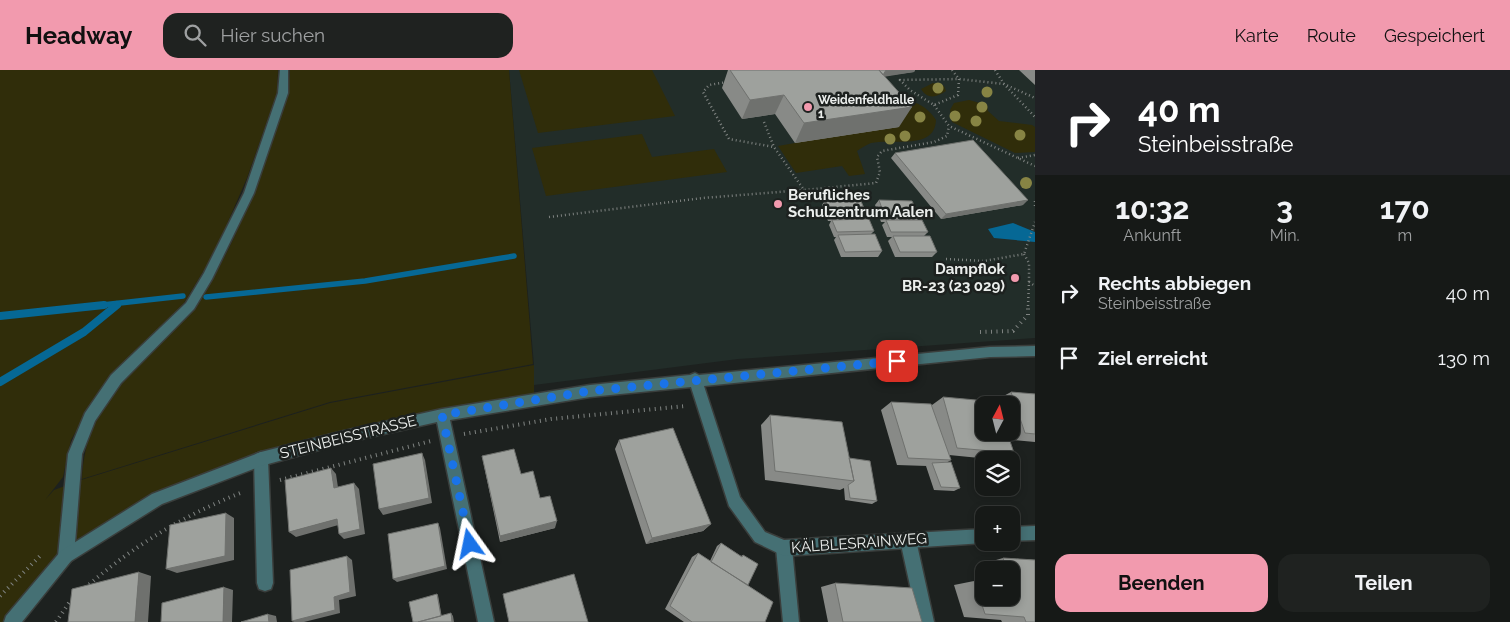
<!DOCTYPE html>
<html lang="de">
<head>
<meta charset="utf-8">
<style>
	:root { --surface:#161917; --page:#1f2220; --text:#f1f3f6; --muted:#9ea0a1; --line:#353836; --accent:#f29aae }
	body { margin:0; font-family:Raleway,sans-serif; background:var(--page); color:var(--text); height:100vh; display:flex; flex-direction:column; font-size:19px; white-space:nowrap }
	* { box-sizing:border-box; margin:0 }
	p { font-size:16px; color:var(--muted) }
	.icon { flex:none; width:28px; height:28px; fill:none; stroke:currentColor; stroke-width:2; stroke-linecap:round; stroke-linejoin:round }
	.map { position:relative; flex:1; overflow:hidden }
	.side { display:flex; flex-direction:column; background:var(--surface); width:475px }
	.side>* { flex:none }
	.banner { background:#202124; color:#fff; overflow:hidden }
	.needle { width:32px; rotate:7deg }
	.buttons { position:absolute; left:975px; top:326px; display:grid; gap:10px }
	.buttons a { display:grid; place-items:center; width:45px; height:45px; border-radius:10px; background:var(--surface); box-shadow:0 2px 8px #0003,0 0 0 1px var(--line); font-size:25px }
	.pin { position:absolute; display:grid; place-items:center; width:42px; height:42px; color:#fff; margin:-21px; border-radius:10px; box-shadow:0 2px 8px #0006 }
	.me { position:absolute; width:55px; margin:-28px; rotate:348deg; stroke-linejoin:round; filter:drop-shadow(0 0 4px #0008) }
	.turn { display:flex; align-items:center; gap:18px; height:105px; padding:0 20px; font-size:22px }
	.turn .icon { width:65px; height:65px; stroke-width:2.5 }
	.turn b { display:block; font-size:35px; line-height:42px }
	.eta { display:flex; justify-content:space-evenly; align-items:center; height:85px; text-align:center }
	.eta b { font-size:30px; font-weight:700; line-height:35px }
	.action { display:flex; gap:10px; margin-top:auto; padding:10px 20px }
	.action a { flex:1; height:58px; border-radius:15px; background:var(--accent); color:#111; font-size:20px; font-weight:700; line-height:58px; text-align:center }
	.action a+a { background:var(--page); color:var(--text) }
	ul { padding:0; list-style:none }
	li { display:flex; align-items:center; gap:15px; height:65px; padding:0 20px }
	li div { flex:1 }
	li b { display:block; font-size:19px }
	li em { font-style:normal }
	header { display:flex; align-items:center; gap:30px; box-sizing:border-box; height:70px; padding:0 25px; background:var(--accent); color:#111 }
	header strong { font-size:24px }
	nav { display:flex; gap:28px; margin-inline-start:auto; font-size:18px }
	.search { width:350px; height:45px; background:var(--page); display:flex; align-items:center; gap:12px; box-sizing:border-box; padding:0 18px; border-radius:15px; color:var(--muted); font-size:19px }
	main { display:flex; flex:1; min-height:0 }
	.map>svg:first-child { display:block }
	.built { fill:#222d29 }
	.green { fill:#302d0a }
	.water { fill:#066895 }
	.lines { fill:none; stroke-linecap:round; stroke-linejoin:round }
	.stream-far1 { stroke:#066895; stroke-width:5.5 }
	.stream { stroke:#066895; stroke-width:8 }
	.service-casing { stroke:#3a3e3c; stroke-width:3 }
	.minor-casing { stroke:#3a3e3c; stroke-width:3 }
	.path-far1 { stroke:#7f8381; stroke-width:2.5; stroke-dasharray:1 3; stroke-linecap:butt }
	.path { stroke:#7f8381; stroke-width:4; stroke-dasharray:1 4.5; stroke-linecap:butt }
	.service { fill:#457074; fill-rule:evenodd }
	.minor { fill:#457074; fill-rule:evenodd }
	.tree { fill:#878444 }
	.wall { fill:#888a87 }
	.shaded-wall { fill:#6f716e }
	.building { fill:#9ea19d; stroke:#6f716e }
	.route { stroke:#1a73e8; stroke-width:9; stroke-dasharray:0 16.2 }
	.poi-dot { fill:#f29aae; stroke:#1d211f; stroke-width:2 }
	.labels { text-anchor:middle; dominant-baseline:central; stroke-width:5; stroke-linejoin:round; paint-order:stroke }
	.far-poi-label { font-size:12px; font-weight:bold; fill:#ebeeec; stroke:#1d211f; text-anchor:start }
	.poi-label { font-size:15px; font-weight:bold; fill:#ebeeec; stroke:#1d211f; text-anchor:start }
	.street-label { font-size:15px; fill:#ebeeec; stroke:#1d211f }
</style>
</head>
<body>
<header>
<strong>Headway</strong>
<div class="search"><svg class="icon" aria-label="search" viewBox="0 0 24 24"><circle cx="10" cy="10" r="6"/><path d="M15 15l6 6"/></svg>Hier suchen</div>
<nav><a>Karte</a><a>Route</a><a>Gespeichert</a></nav>
</header>
<main>
<div class="map">
<svg width="1035" height="552" viewBox="0 0 1035 552">
	<rect width="100%" height="100%" fill="#1d211f"/>
	<path class="built" d="M509 0H1035V268L738 289 534 315V295Z"/>
	<path class="green" d="M0 0H278L277 23 247 108 214 184 184 233 100 319 71 370 63 407 45 430 54 420 81 410 330 333 534 295V330L344 367 157 429 66 486 12 552H0Z
		M290 0H509L533 294 330 332 82 409C86 326 144 299 191 241 226 196 254 124 272 70 280 46 288 25 290 0Z
		M519 0H652L675 46 538 63Z
		M933 13 944 16 946 21C937 27 928 30 921 19Z
		M899 29C915 31 926 35 936 50 935 81 891 68 871 73 866 75 861 78 857 81L865 104 849 106 842 96 796 103 778 76 795 73Z
		M969 30 987 35 988 41 999 51 1032 55 1035 57V82L1015 83 952 52 950 40 954 33Z
		M642 64 652 87 714 79 727 102 546 126 532 78Z"/>
	<path class="water" d="M1013 153 1035 162V172L994 168 988 159Z"/>
	<g class="lines">
		<path class="stream-far1" d="M206 227 365 211 514 186
			M93 236 183 226
			M116 236 118 234"/>
		<path class="stream" d="M0 246 104 235
			M0 312 84 262 117 235"/>
		<g class="service-casing">
			<path id="service" d="M280 0H288V23L254 123 212 209 194 239 121 313 95 351 82 384 74 486 71 491 66 494 61 491 58 486 68 384 85 343 111 305 186 233 204 203 244 123 278 23Z
				M261 382 266 384 268 389 273 513 271 519 265 521 259 519 257 513 254 389 256 384Z
				M908 462 913 465 916 470 934 552H918L900 470 903 465Z
				M784 470 789 473 792 478 799 552H783L776 478 779 473Z"/>
		</g>
		<g class="minor-casing">
			<path id="minor" d="M1035 276V286L990 287 704 316 740 427 765 462 784 470 984 459V472H986L984 473 784 486 755 472 729 436 691 317 590 327 450 350 494 552H478L437 352 344 373 261 396 162 434 71 491 22 552H4L6 546 61 481 152 424 261 382 344 361 442 339 590 315 690 305 695 303 699 305 990 277Z
				M1035 456V470L1011 471V457Z"/>
		</g>
		<path class="path-far1" d="M952 0 959 9 1004 14 1035 47
			M995 0 1004 14 1035 28
			M959 9 958 25 934 35 910 20 900 10Z
			M727 12 709 15 703 22 729 69 774 77
			M934 35 949 56 1035 96
			M764 52 774 77 804 120 876 113 880 102 877 87 882 81 934 72 947 66 949 56
			M1018 88 1035 85
			M1035 131V136
			M549 147 703 128 804 120
			M1024 184 1029 193V212
			M946 189 984 191 1024 184 1035 152
			M1028 236 1029 212 1035 216"/>
		<path class="path" d="M980 262 1013 261 1028 245V235
			M464 364 551 349 686 336
			M280 410 431 371
			M85 518C133 476 184 445 243 422
			M0 526 42 484
			M56 552 71 530"/>
		<use href="#service" class="service"/>
		<use href="#minor" class="minor"/>
	</g>
	<g class="tree">
		<circle cx="938" cy="18" r="5.5"/>
		<circle cx="987" cy="22" r="5.5"/>
		<circle cx="982" cy="37" r="5.5"/>
		<circle cx="955" cy="46" r="5.5"/>
		<circle cx="920" cy="47" r="5.5"/>
		<circle cx="976" cy="51" r="5.5"/>
		<circle cx="1020" cy="65" r="5.5"/>
		<circle cx="905" cy="66" r="5.5"/>
		<circle cx="890" cy="69" r="5.5"/>
		<circle cx="1026" cy="113" r="6"/>
	</g>
	<path class="wall" d="M728 0H915L914 2 884 6 899 57 795 73 775 44 742 49 722 18Z
		M1019 0H1035V15Z
		M895 83 1023 135 941 149 891 88Z
		M825 130 867 145 864 149 874 161 871 164 882 181 878 187H841L834 170 836 167H834L829 155 831 151H828L822 135Z
		M879 130 920 147 917 150 928 162 924 166 937 182 932 187H895L888 171 892 167H887L882 155 885 152H881L875 135Z
		M1011 322 1035 324V372L1012 370 1009 362H1011V335H1000L998 329Z
		M943 327 1014 383 1000 390 949 385 951 390 946 393 960 418 954 421 934 420 926 396H927L897 395 881 340 891 332 932 335Z
		M770 345 849 388 877 431 872 434 845 430 844 418 840 420 765 410 761 355Z
		M619 370 711 454 703 461 646 474 615 379Z
		M482 386 521 404 555 458 500 472Z
		M721 473 741 486 743 485 748 515 765 552H684L665 539 692 487 698 483 710 491 717 476Z
		M1003 488 1035 490V552H1002L1001 550 964 547 954 515 974 511H984V528H1011V500H984L982 494Z
		M835 513 922 552H828L821 517Z"/>
	<path class="shaded-wall" d="M886 0H915L914 2 883 7 871 24Z
		M784 25 775 44 742 49 750 30Z
		M912 37 899 57 795 73 804 53Z
		M1028 130 1023 135 941 149 946 144Z
		M422 383 425 390 432 433 383 445 379 439Z
		M331 398 336 404 339 424 334 418Z
		M354 413 359 419 365 464 344 469 339 464Z
		M226 443 234 448V490L177 503 166 499Z
		M337 449 342 454 296 467 289 462Z
		M557 451 555 458 500 472V466Z
		M438 453 440 458 447 499 397 512 393 509Z
		M711 454 703 461 646 474 652 468Z
		M347 486 352 490 356 526 339 530 340 543 304 552H294L292 551 334 527Z
		M139 502 151 506 148 552H135Z
		M224 517 233 520 232 552H223Z
		M437 524 438 525 442 548 430 552Z
		M451 543 453 546 454 552H452Z
		M268 544 276 546 277 552H269Z"/>
	<path class="building" d="M730 0H879L912 37 804 53 784 25 750 30Z
		M879 0H886L883 5Z
		M973 70 1028 130 946 144 895 83Z
		M860 129 867 145 832 146 825 130Z
		M879 130 912 131 920 147H885Z
		M869 149 874 161 837 162 832 150Z
		M886 150H922L928 162H891Z
		M875 164 882 181 845 182 838 165Z
		M893 166H930L937 182H900Z
		M1011 322 1035 324V364L1025 363Z
		M943 327 998 332 999 335H984V362H1007L1014 383 957 378Z
		M891 332 931 334 951 390 908 388Z
		M770 345 842 352 854 411 775 401Z
		M673 358 711 454 652 468 619 370Z
		M514 379 521 404 533 401 540 428 550 426 557 451 500 466 482 386Z
		M422 383 429 428 379 439 373 394Z
		M849 388 870 391 877 431 850 428 848 415 854 411Z
		M951 392 960 418 941 417 932 393Z
		M331 398 334 418 354 413 360 459 339 464 337 449 289 462 285 410Z
		M226 443 225 486 166 499 170 455Z
		M438 453 445 496 393 509 388 464Z
		M721 473 742 487 743 485 758 494 748 515 711 492Z
		M698 483 773 532 765 552H692L670 536Z
		M347 486 350 522 334 527 335 540 292 551 290 500Z
		M1003 488 1035 490V552H1026L1024 547 985 544 974 511H984V528H1011V500H1007Z
		M139 502 135 552H68L72 519Z
		M574 504 588 552H509L503 524Z
		M835 513 912 518 922 552H843Z
		M224 517 223 552H161L162 533Z
		M437 524 441 546 418 552H413L409 532Z
		M451 543 452 552H418Z
		M268 544 269 552H241Z"/>
	<g class="lines">
		<path class="route" d="M470 474 442 345 590 321 897 291"/>
	</g>
	<g class="poi-dot">
		<circle cx="808" cy="37" r="5"/>
		<circle cx="778" cy="134" r="5"/>
		<circle cx="1015" cy="208" r="5"/>
	</g>
	<g class="labels">
		<g class="far-poi-label">
			<text x="818" y="30">Weidenfeldhalle<tspan x="818" dy="14">1</tspan></text>
		</g>
		<g class="poi-label">
			<text x="788" y="125">Berufliches<tspan x="788" dy="17">Schulzentrum Aalen</tspan></text>
			<text x="1005" y="199" text-anchor="end">Dampflok<tspan x="1005" dy="17">BR-23 (23 029)</tspan></text>
		</g>
		<g class="street-label">
			<text transform="translate(348 367) rotate(-14)">STEINBEISSTRASSE</text>
			<text transform="translate(859 473) rotate(-4)">KÄLBLESRAINWEG</text>
		</g>
	</g>
</svg>
<div class="buttons">
<a><svg class="needle" viewBox="-14 -14 28 28"><path d="M0-13l5 13h-10z" fill="#e53935"/><path d="M0 13l5-13h-10z" fill="#9ea0a1"/></svg></a>
<a><svg class="icon" aria-label="layers" viewBox="0 0 24 24"><path d="M12 4l9 5-9 5-9-5zM3 14l9 5 9-5"/></svg></a>
<a>+</a>
<a>−</a>
</div>
<div class="pin" style="left:897px;top:291px;background:#d93025"><svg class="icon" aria-label="arrive" viewBox="0 0 24 24"><path d="M6 21V4h12l-3 4 3 4H6"/></svg></div>
<svg class="me" style="left:470px;top:474px" viewBox="-20 -20 40 40"><path d="M0-17L14 15 0 8-14 15z" fill="#1a73e8" stroke="#fff" stroke-width="4"/></svg>
</div>
<section class="side">
<div class="banner">
<div class="turn"><svg class="icon" aria-label="right" viewBox="0 0 24 24"><path d="M7 20v-9h11M14 6l5 5-5 5"/></svg><div><b>40 m</b>Steinbeisstraße</div></div>
</div>
<div class="eta">
<div><b>10:32</b><p>Ankunft</p></div>
<div><b>3</b><p>Min.</p></div>
<div><b>170</b><p>m</p></div>
</div>
<ul>
<li><svg class="icon" aria-label="right" viewBox="0 0 24 24"><path d="M7 20v-9h11M14 6l5 5-5 5"/></svg><div><b>Rechts abbiegen</b><p>Steinbeisstraße</p></div><em>40 m</em></li>
<li><svg class="icon" aria-label="arrive" viewBox="0 0 24 24"><path d="M6 21V4h12l-3 4 3 4H6"/></svg><div><b>Ziel erreicht</b></div><em>130 m</em></li>
</ul>
<div class="action"><a>Beenden</a><a>Teilen</a></div>
</section>
</main>
</body>
</html>
